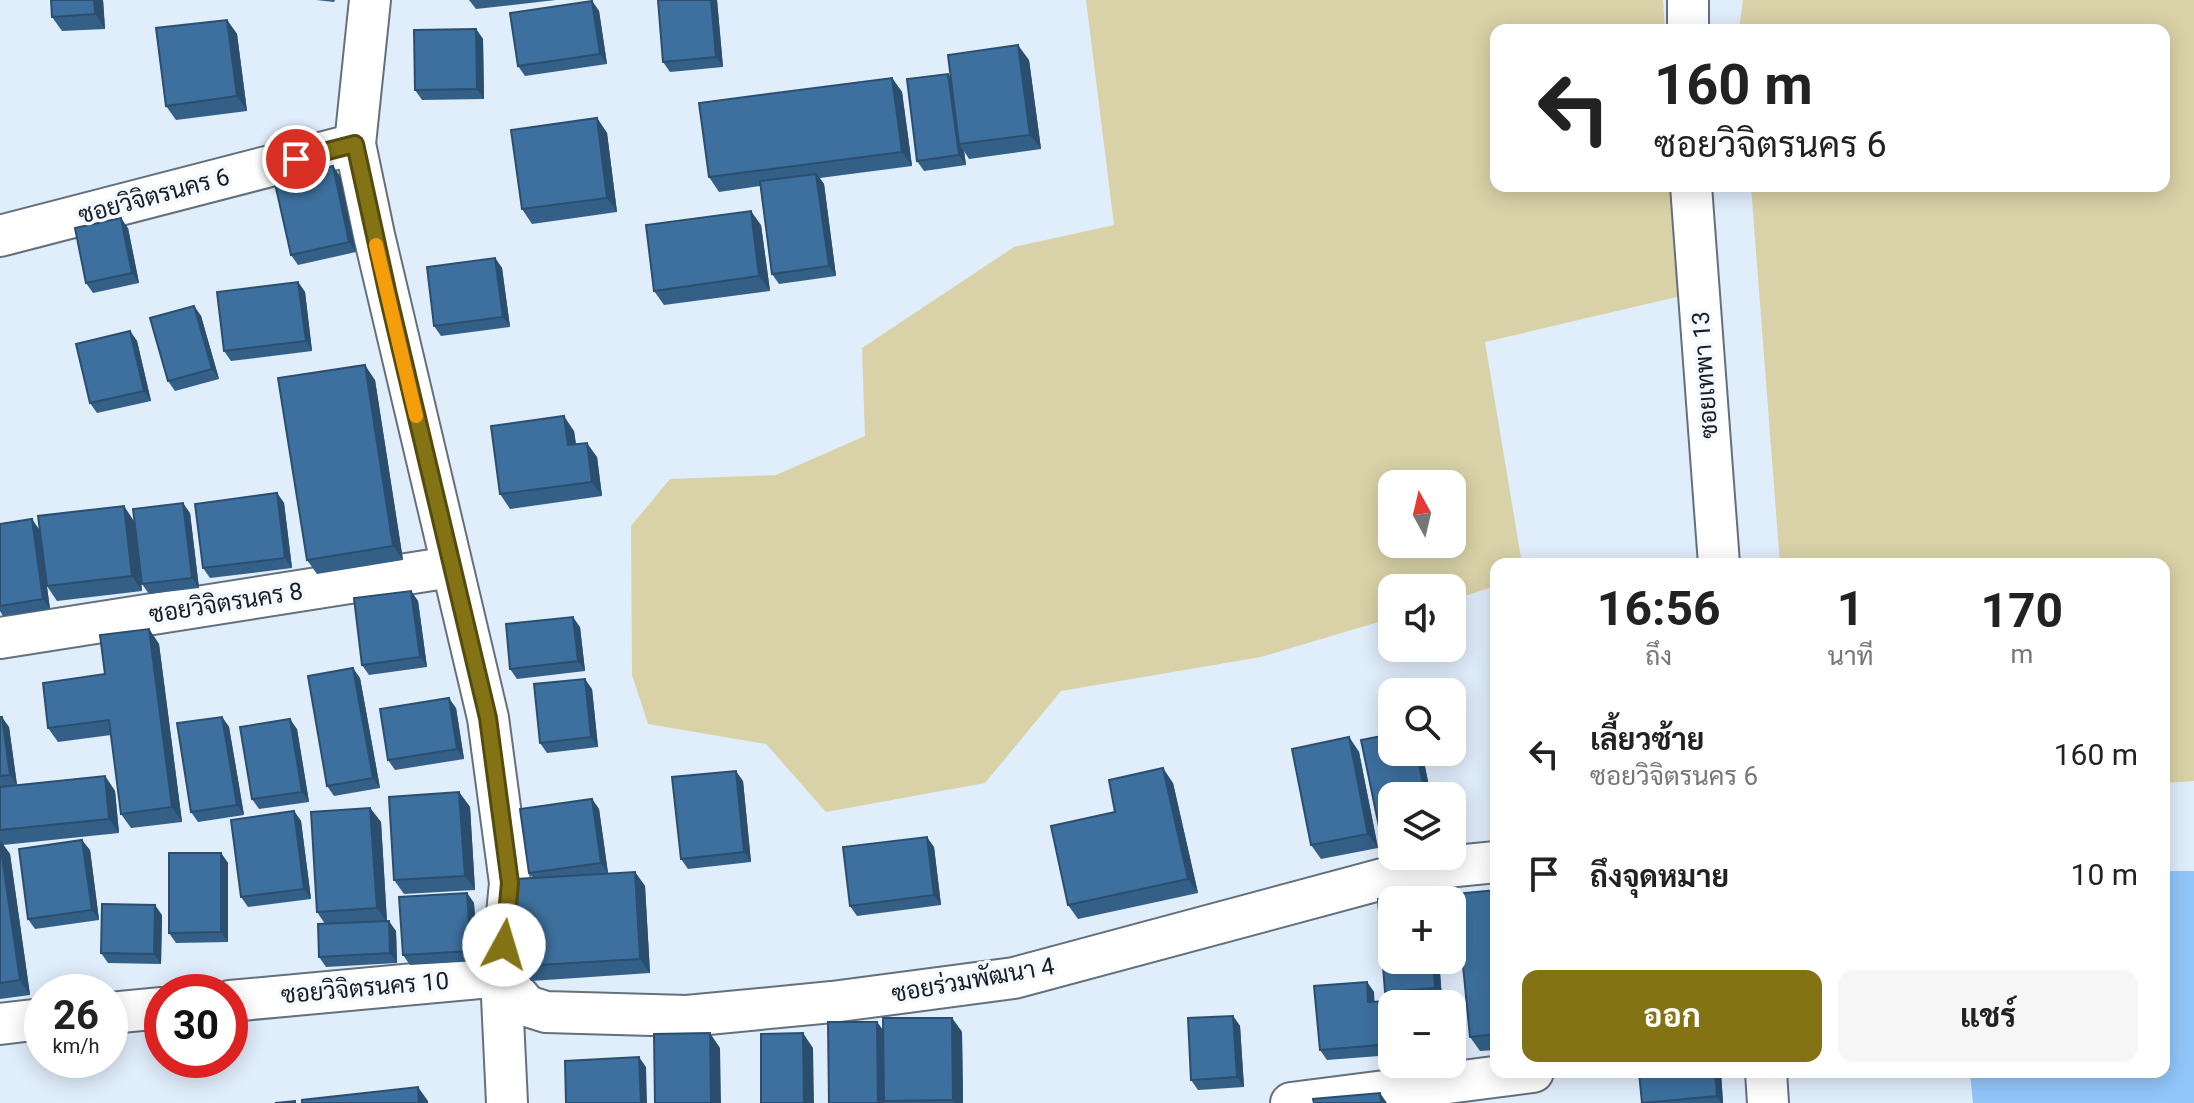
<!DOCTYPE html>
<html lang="th">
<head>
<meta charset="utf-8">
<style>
	:root { --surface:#fff; --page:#f6f6f6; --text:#222; --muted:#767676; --accent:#837315 }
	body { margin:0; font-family:Roboto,Sarabun,sans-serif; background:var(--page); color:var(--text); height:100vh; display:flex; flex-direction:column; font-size:30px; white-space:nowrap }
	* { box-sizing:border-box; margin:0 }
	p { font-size:26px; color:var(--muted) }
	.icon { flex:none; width:44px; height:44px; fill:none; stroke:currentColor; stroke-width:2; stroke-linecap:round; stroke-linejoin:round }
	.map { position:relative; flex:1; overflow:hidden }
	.drawer { position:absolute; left:1490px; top:558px; width:680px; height:520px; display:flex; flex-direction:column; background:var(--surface); border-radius:16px; box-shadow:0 4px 20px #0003 }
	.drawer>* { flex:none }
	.banner { position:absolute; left:1490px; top:24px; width:680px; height:168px; border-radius:16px; box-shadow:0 4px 20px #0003; background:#fff; color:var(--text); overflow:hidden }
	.needle { width:52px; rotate:352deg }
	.controls { position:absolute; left:1378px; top:470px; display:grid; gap:16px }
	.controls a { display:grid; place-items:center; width:88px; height:88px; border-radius:16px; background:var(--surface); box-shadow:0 4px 20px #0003; font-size:40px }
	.speed { position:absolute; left:24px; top:974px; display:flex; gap:16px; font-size:40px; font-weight:700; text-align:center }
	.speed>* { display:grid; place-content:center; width:104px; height:104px; border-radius:50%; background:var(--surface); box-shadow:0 4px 20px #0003; line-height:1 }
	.speed small { font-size:20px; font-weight:400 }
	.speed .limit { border:12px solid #d22; background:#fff; color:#111 }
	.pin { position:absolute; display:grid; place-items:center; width:68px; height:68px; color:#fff; margin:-34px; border:4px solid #fff; border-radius:50%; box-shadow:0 2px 8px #0007 }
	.me { position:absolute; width:88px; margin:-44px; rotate:6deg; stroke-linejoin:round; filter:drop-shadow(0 0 6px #0008) }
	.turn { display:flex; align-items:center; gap:28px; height:168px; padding:0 32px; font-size:36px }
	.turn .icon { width:104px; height:104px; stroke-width:2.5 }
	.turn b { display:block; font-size:56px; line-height:68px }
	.eta { display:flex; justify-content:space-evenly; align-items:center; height:136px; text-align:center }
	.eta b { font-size:48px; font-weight:700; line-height:56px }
	.primary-button { display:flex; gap:16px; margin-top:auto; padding:16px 32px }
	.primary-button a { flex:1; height:92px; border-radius:16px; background:var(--accent); color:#fff; font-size:32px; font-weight:700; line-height:92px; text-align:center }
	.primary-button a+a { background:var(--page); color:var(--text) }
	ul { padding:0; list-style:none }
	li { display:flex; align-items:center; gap:24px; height:120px; padding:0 32px }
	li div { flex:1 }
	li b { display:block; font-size:30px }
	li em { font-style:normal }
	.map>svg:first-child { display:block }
	.green { fill:#d9d2a8; fill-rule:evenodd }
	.water { fill:#91c6fa }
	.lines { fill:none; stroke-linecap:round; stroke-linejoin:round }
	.minor-casing { stroke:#64707c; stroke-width:44 }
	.minor { stroke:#fff; stroke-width:40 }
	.wall { fill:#346088 }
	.shaded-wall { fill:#2b4e6f }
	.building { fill:#3d709e; stroke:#2b4e6f; stroke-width:2 }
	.route-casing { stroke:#554b0e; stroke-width:20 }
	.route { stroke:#837315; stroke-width:14 }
	.slow { stroke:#f59e0b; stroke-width:14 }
	.labels { text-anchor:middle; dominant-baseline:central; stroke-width:7; stroke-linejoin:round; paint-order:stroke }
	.street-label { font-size:24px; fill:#181d22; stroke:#f4f9ff }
</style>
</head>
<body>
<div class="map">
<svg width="2194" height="1103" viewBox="0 0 2194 1103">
	<rect width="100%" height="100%" fill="#e0edfb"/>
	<path class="green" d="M1086 0H1663L1665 30H1496V186H1674L1681 296 1485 342 1522 564H1496V586L1452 600V588H1392V618L1261 657 1061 691 985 783 826 812 766 744 648 724 632 675 631 526 670 479 776 475 865 436 862 348 1014 247 1114 225ZM1392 484H1452V544H1392Z
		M1743 0H2194V781L2164 783V564H1780L1751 186H2164V30H1739Z"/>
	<path class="water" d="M2164 871H2194V1103H1973L1970 1072H2164Z"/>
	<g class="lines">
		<g class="minor-casing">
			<path id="minor" d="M370 0 355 144 374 235 488 718 510 883 501 976 507 1103
				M1688 30V0
				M1691 186 1719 564
				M0 236 355 144
				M0 638 451 567
				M501 976 527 1006 546 1012 687 1016 832 1002 1014 978 1416 870 1496 862
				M230 1001 501 976
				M110 1013 162 1008
				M0 1024 42 1019
				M1766 1072 1768 1103
				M1291 1103 1533 1072"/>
		</g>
		<use href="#minor" class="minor"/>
	</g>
	<path class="wall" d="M51 0H103L105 29 62 31 52 17Z
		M316 0H335L334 2Z
		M469 0H556L476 9Z
		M717 0 723 67 670 72 663 62Z
		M592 1 599 11 607 64 525 76 518 66Z
		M227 20 237 34 247 111 176 120 166 106Z
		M476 29 483 39 484 99 422 100 415 90Z
		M1029 60 1041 149 969 159 964 151 966 165 924 171 917 161 951 78Z
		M892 78 902 92 912 166 820 178 824 184 836 276 779 284 772 274 760 186 719 192 709 177Z
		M597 118 607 133 617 212 532 224 522 209Z
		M340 176 356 252 298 265 291 255Z
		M761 225 770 291 664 305 654 291Z
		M128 228 139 283 93 293 86 283Z
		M495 258 502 268 510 327 441 336 434 326Z
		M298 282 305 292 312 351 231 361 224 351Z
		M194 306 201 316 219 379 175 391 168 381Z
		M130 331 137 341 151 401 97 413 90 403Z
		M375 380 403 560 317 574 307 560Z
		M574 431 576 444 597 457 602 496 510 509 500 494Z
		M277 493 284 503 292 568 210 578 203 568Z
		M190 513 199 588 149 594 142 584Z
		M134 521 142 591 57 601 47 586Z
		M0 524 39 529 50 609 3 616 0 611Z
		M411 591 418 601 427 667 369 675 362 665Z
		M580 627 585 671 517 679 510 669Z
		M149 629 159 644 182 822 131 828 121 814 111 735 58 742 48 728 105 674Z
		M360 678 380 788 334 796 327 786Z
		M592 689 598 747 547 753 540 743Z
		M456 708 464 759 395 770 388 760Z
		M0 717 9 727 17 785 105 776 115 791 119 833 3 845 10 854 30 995 0 999Z
		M222 717 229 727 244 815 198 822 191 812Z
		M297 729 309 802 259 809 252 799Z
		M1392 734V752H1422L1431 796H1392V845L1388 846 1381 836 1361 740Z
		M1349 737 1359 752 1378 848 1321 859 1311 845Z
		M743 781 751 862 688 869 681 859Z
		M1173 783 1198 893 1078 919 1068 905 1115 812Z
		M459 792 470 807 475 890 404 894 394 880Z
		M592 799 599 809 608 873 600 874 635 872 645 886 650 973 531 981 521 966 533 878 529 873Z
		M370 808 381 822 387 921 396 931 397 963 326 967 319 957 325 924 317 912Z
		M294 811 301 821 311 899 248 907 241 897Z
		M934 847 941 905 857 916 850 906Z
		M90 850 99 920 35 929 28 919Z
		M221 853 228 863V942L176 943 169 933Z
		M1496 890V1050L1480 1051 1470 1037Z
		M467 893 474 903 478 961 410 965 403 955Z
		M1427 894 1431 900H1392V960H1439L1442 998 1394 1002 1396 1004H1392V1055L1327 1060 1320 1050 1314 986 1367 982 1374 992V1002L1391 1001 1385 992 1378 899Z
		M162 915 161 964 108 963 101 953Z
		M1233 1016 1240 1026 1244 1087 1198 1090 1191 1080Z
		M952 1018 962 1032 963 1103H829L877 1022 883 1030Z
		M1639 1072H1721L1723 1103H1642Z"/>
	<path class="shaded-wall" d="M94 0H103L105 29 95 14Z
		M711 0H717L723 67 716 57Z
		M592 1 599 11 607 64 600 54Z
		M227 20 237 34 247 111 237 96Z
		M476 29 483 39 484 99 477 89Z
		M1018 45 1029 60 1041 149 1030 135Z
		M948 74 955 84 959 144 964 151 966 165 959 155Z
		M892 78 902 92 912 166 902 152Z
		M597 118 607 133 617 212 607 198Z
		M333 166 340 176 356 252 349 242Z
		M816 174 824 184 836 276 829 266Z
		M751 211 761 225 770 291 759 276Z
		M121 218 128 228 139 283 132 273Z
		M495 258 502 268 510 327 503 317Z
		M298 282 305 292 312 351 306 341Z
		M194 306 201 316 219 379 212 369Z
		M130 331 137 341 151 401 144 391Z
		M365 365 375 380 403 560 393 546Z
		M564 416 574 431 578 459 568 445Z
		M587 443 597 457 602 496 592 482Z
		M277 493 284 503 292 568 285 558Z
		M183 503 190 513 199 588 192 578Z
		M124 506 134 521 142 591 132 576Z
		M32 519 39 529 50 609 43 599Z
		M411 591 418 601 427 667 420 657Z
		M573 617 580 627 585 671 578 661Z
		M149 629 159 644 182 822 172 807Z
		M353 668 360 678 380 788 373 778Z
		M585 679 592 689 598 747 591 737Z
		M449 698 456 708 464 759 457 749Z
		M2 717 9 727 17 785 10 775Z
		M222 717 229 727 244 815 237 805Z
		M290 719 297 729 309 802 302 792Z
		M1349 737 1359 752 1378 848 1368 834Z
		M1417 752H1422L1431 796H1425Z
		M1163 768 1173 783 1198 893 1188 879Z
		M736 771 743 781 751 862 744 852Z
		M105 776 115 791 119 833 109 819Z
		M459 792 470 807 475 890 465 876Z
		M592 799 599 809 608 873 601 863Z
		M370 808 381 822 387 923 377 908Z
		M294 811 301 821 311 899 304 889Z
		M927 837 934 847 941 905 934 895Z
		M0 840 10 854 30 995 20 980Z
		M82 840 90 850 99 920 92 910Z
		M221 853 228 863V942L221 932Z
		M635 872 645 886 650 973 640 959Z
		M467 893 474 903 478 961 471 951Z
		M155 905 162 915 161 964 154 954Z
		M389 921 396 931 397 963 390 953Z
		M1433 960H1439L1442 998 1435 988Z
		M1367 982 1374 992 1375 1012 1368 1002Z
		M1233 1016 1240 1026 1244 1087 1237 1077Z
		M952 1018 962 1032 963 1103H955L953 1100Z
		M877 1022 887 1036 884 1101 885 1103H878Z
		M710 1033 720 1048 721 1103H711Z
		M803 1033 813 1048 814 1103H804Z
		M639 1057 646 1067 647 1103H641Z
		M1715 1072H1721L1723 1103H1721L1717 1096Z
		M418 1087 428 1101V1103H419Z
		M1380 1093 1387 1103H1381Z"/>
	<path class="building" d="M51 0H94L95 14 52 17Z
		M658 0H711L716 57 663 62Z
		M592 1 600 54 518 66 510 13Z
		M227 20 237 96 166 106 156 28Z
		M476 29 477 89 415 90 414 30Z
		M1018 45 1030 135 959 144 948 55Z
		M948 74 959 155 917 161 907 79Z
		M892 78 902 152 709 177 699 103Z
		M597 118 607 198 522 209 511 130Z
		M333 166 349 242 291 255 274 179Z
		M816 174 829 266 772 274 760 181Z
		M751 211 759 276 654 291 646 225Z
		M121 218 132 273 86 283 75 228Z
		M495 258 503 317 434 326 427 267Z
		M298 282 306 341 224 351 217 292Z
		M194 306 212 369 168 381 150 318Z
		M130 331 144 391 90 403 76 344Z
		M365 365 393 546 307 560 278 378Z
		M564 416 568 445 587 443 592 482 500 494 491 426Z
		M277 493 285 558 203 568 195 504Z
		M183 503 192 578 142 584 133 509Z
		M124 506 132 576 47 586 38 516Z
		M32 519 43 599 0 606V524Z
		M411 591 420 657 362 665 354 598Z
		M573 617 578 661 510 669 506 624Z
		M149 629 172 807 121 814 109 720 48 728 43 683 105 674 100 635Z
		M353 668 373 778 327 786 308 676Z
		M585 679 591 737 540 743 534 684Z
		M449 698 457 749 388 760 380 709Z
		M0 717H2L10 775 0 776Z
		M222 717 237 805 191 812 177 723Z
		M290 719 302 792 252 799 240 727Z
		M1392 734V752H1417L1425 796H1392V834L1381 836 1361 740Z
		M1349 737 1368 834 1311 845 1292 749Z
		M1163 768 1188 879 1068 905 1051 826 1115 812 1109 780Z
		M736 771 744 852 681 859 672 777Z
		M105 776 109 819 0 830V787Z
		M459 792 465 876 394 880 389 797Z
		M592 799 601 863 529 873 520 809Z
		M370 808 377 908 317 912 311 812Z
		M294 811 304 889 241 897 231 820Z
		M927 837 934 895 850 906 843 847Z
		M82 840 92 910 28 919 19 849Z
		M0 843 20 980 0 983Z
		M169 853H221V932L169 933Z
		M635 872 640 959 521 966 516 879Z
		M1496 890V1034L1470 1037 1456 894Z
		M467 893 471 951 403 955 399 897Z
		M1427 894 1428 900H1392V960H1433L1435 988 1385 992 1378 899Z
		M102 904 155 905 154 954 101 953Z
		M389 921 390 953 319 957 318 924Z
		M1367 982 1368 1002 1394 1001V1004H1392V1044L1320 1050 1314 986Z
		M1233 1016 1237 1077 1191 1080 1188 1018Z
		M883 1018H952L953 1100 884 1101Z
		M828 1022H877L878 1103H829Z
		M710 1033 711 1103H655L654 1034Z
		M803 1033 804 1103H761V1034Z
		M639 1057 641 1103H566L565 1061Z
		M1639 1072H1715L1717 1096 1642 1103Z
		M418 1087 419 1103H302V1100Z
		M1380 1093 1381 1103H1314L1313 1099Z
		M295 1101V1103H275Z"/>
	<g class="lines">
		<g class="route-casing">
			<path id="route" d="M296 159 355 144 388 295 488 718 510 883 504 945"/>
		</g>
		<use href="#route" class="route"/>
		<path class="slow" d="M376 245 416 416"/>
	</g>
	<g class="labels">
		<g class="street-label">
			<text transform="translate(154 196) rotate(-15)">ซอยวิจิตรนคร 6</text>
			<text transform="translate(1705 375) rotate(-94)">ซอยเทพา 13</text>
			<text transform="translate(226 603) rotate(-9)">ซอยวิจิตรนคร 8</text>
			<text transform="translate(973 980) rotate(-10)">ซอยร่วมพัฒนา 4</text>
			<text transform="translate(365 988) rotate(-5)">ซอยวิจิตรนคร 10</text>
		</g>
	</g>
</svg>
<div class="controls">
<a><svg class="needle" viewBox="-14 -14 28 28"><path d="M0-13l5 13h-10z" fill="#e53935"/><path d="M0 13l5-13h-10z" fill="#767676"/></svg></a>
<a><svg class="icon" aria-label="sound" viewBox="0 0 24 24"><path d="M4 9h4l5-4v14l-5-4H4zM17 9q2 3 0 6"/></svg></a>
<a><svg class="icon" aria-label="search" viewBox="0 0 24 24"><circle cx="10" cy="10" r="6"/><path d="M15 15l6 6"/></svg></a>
<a><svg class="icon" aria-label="layers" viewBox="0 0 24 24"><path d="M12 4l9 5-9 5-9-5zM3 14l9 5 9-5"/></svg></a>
<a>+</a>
<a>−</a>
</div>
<div class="speed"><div>26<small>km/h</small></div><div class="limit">30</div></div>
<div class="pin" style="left:296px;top:159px;background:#d93025"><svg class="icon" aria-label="arrive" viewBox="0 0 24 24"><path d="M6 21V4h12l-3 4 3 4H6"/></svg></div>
<svg class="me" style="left:504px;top:945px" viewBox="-20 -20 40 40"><circle r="19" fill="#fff"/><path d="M0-13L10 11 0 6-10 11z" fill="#837315"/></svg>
<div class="banner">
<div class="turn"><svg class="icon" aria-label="left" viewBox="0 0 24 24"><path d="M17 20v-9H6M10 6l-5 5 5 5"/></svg><div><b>160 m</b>ซอยวิจิตรนคร 6</div></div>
</div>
<section class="drawer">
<div class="eta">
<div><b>16:56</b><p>ถึง</p></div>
<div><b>1</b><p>นาที</p></div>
<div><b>170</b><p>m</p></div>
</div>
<ul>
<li><svg class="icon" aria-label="left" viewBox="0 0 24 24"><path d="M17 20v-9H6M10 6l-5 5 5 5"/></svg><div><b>เลี้ยวซ้าย</b><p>ซอยวิจิตรนคร 6</p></div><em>160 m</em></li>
<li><svg class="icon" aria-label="arrive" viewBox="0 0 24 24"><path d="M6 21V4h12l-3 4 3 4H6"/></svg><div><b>ถึงจุดหมาย</b></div><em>10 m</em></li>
</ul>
<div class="primary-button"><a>ออก</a><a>แชร์</a></div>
</section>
</div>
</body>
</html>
